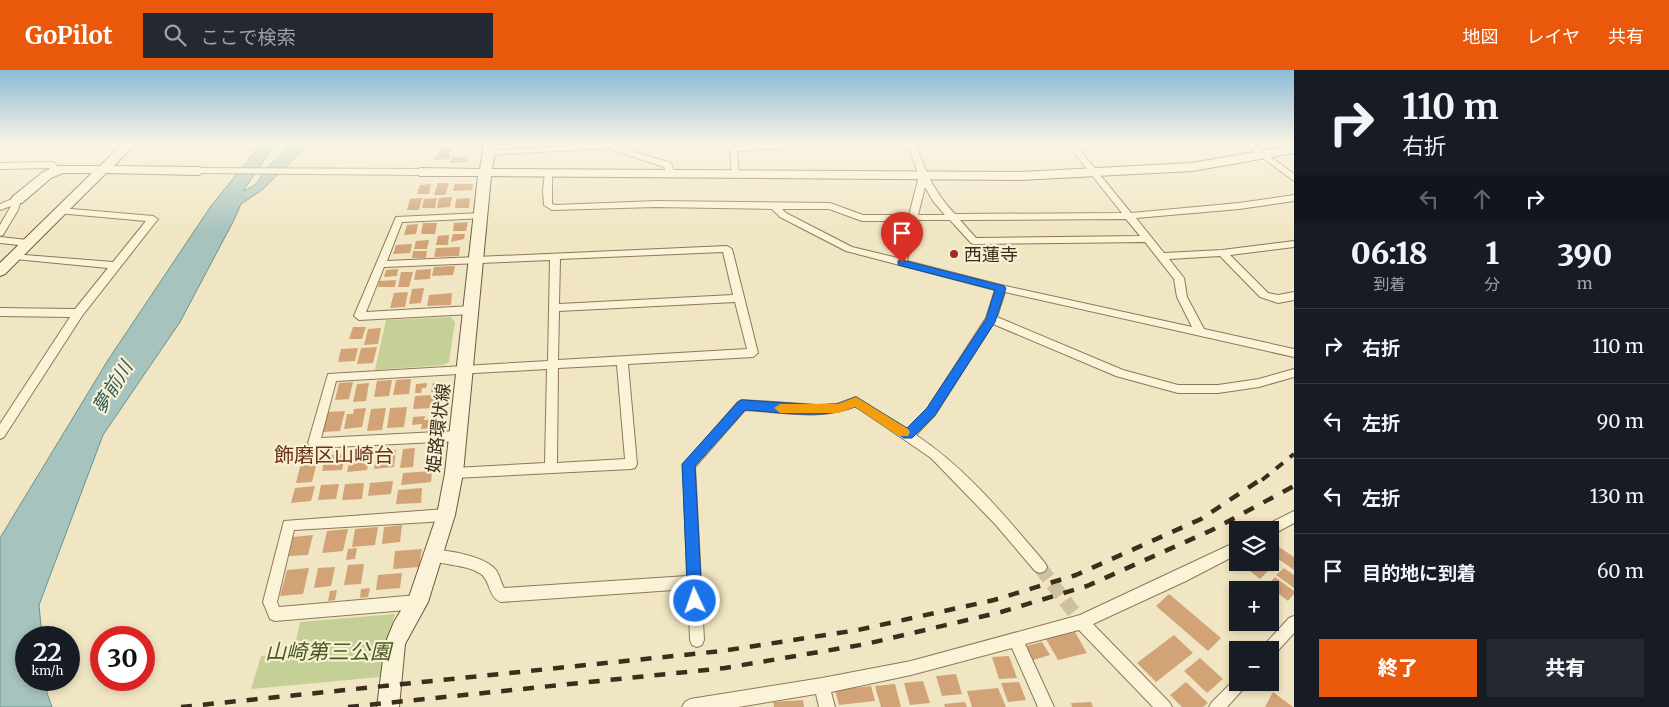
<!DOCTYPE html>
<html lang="ja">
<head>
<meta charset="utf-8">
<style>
	:root { --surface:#171b24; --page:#242831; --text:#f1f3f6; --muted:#9ea1a6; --line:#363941; --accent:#ea580c }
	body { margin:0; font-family:Merriweather,"Noto Sans JP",serif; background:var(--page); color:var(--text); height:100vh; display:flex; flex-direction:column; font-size:19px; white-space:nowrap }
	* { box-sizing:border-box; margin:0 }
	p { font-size:16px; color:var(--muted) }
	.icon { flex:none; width:28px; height:28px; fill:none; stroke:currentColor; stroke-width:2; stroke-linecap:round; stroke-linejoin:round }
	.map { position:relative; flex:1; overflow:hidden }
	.sheet { display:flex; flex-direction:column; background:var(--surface); width:375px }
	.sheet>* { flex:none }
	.banner { background:#171b24; color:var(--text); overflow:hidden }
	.tools { position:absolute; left:1229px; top:451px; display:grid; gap:10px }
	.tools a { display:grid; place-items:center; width:50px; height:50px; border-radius:0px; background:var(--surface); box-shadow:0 2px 8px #0003; font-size:25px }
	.speed { position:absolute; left:15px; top:556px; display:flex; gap:10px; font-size:25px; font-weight:700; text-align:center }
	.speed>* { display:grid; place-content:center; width:65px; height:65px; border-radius:50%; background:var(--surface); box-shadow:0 2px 8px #0003; line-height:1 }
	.speed small { font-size:12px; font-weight:400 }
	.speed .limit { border:8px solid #d22; background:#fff; color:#111 }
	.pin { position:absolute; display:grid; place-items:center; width:42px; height:42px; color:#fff; margin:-51px -21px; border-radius:50% 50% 50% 0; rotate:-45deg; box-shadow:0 0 5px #0007 }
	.pin .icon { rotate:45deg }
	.me { position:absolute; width:55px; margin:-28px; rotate:357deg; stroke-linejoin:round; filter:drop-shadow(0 0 4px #0008) }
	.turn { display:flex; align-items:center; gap:18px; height:105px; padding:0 25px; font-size:22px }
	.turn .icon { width:65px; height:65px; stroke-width:2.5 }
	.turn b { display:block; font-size:35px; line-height:42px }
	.lanes { display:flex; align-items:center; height:48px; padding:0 25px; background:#0003; justify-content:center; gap:25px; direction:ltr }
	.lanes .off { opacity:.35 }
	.eta { display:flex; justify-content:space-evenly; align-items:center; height:85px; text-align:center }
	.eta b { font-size:30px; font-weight:800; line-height:35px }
	.cta { display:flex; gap:10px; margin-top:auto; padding:10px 25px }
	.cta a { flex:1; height:58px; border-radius:0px; background:var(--accent); color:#fff; font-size:20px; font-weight:800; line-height:58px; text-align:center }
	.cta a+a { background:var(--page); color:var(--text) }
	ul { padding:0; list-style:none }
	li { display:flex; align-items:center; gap:15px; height:75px; padding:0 25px; border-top:1px solid var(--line) }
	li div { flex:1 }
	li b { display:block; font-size:19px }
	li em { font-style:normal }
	header { display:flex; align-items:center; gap:30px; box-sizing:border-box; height:70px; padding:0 25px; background:var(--accent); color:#fff }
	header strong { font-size:24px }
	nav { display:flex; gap:28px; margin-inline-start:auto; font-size:18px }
	.search { width:350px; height:45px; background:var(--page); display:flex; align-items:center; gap:12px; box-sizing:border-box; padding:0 18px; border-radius:0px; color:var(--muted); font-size:19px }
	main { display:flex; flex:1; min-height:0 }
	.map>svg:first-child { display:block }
	.green { fill:#c5d096 }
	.water { fill:#a6c3bd; stroke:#6b928b }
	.building { fill:#d1a377 }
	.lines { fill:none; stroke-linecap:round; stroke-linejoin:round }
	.street-tunnel { stroke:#cdc1a2; stroke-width:14; stroke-dasharray:14 7; stroke-linecap:butt }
	.street-casing { stroke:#8c7859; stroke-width:2 }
	.secondary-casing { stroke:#6e583c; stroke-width:2 }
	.street { fill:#fbf3d7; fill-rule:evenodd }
	.secondary { fill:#fbf3d7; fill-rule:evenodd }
	.rail-far1 { stroke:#3b2e1e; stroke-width:4; stroke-dasharray:9 9; stroke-linecap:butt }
	.rail { stroke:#3b2e1e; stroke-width:4.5; stroke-dasharray:11 11; stroke-linecap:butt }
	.route { fill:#1a73e8; stroke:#114b97 }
	.slow { fill:#f59e0b }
	.poi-dot { fill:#9f2d25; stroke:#f8f0d3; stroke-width:2 }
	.labels { text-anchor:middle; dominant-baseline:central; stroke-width:4.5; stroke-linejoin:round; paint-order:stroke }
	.poi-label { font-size:18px; fill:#3b2e1e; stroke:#f8f0d3; text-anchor:start }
	.street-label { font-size:18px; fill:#3b2e1e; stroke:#f8f0d3 }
	.water-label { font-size:19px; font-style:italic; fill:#2c5c5c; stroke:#f8f0d3 }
	.quarter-label { font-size:20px; fill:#6a311a; stroke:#f8f0d3 }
	.near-park-label { font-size:21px; font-style:italic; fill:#485923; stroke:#f8f0d3 }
</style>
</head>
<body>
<header>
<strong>GoPilot</strong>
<div class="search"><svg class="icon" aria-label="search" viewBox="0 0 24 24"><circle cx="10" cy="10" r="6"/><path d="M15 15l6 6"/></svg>ここで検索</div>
<nav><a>地図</a><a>レイヤ</a><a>共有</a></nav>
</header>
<main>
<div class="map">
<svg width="1294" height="637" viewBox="0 0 1294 637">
	<rect width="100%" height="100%" fill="#f1e6c3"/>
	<path class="green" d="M451 247 455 252 449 292 443 295 375 300 386 250Z
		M395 544 385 575 380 607 251 619 261 586 293 584 300 552Z"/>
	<path class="water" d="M261 74H275L243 121C262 113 257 109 269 96 276 89 285 82 292 74H306L297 86 262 120 241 134 234 150 180 252 103 365 39 535 42 567 26 568V610H46L47 623 52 637H0V468L108 290 211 136Z"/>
	<path class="building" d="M451 78 449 89 434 90 435 86H438L440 79Z
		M452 87H468L467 92 450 93Z
		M438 113H449L445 125H434Z
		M431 114 429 124H417L420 115Z
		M455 114H473L472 120 453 121Z
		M452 127 450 137 437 138 439 128Z
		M422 128 419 140H407L410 129Z
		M437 128 435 138H422L424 129Z
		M470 128 469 138H455L456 129Z
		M468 152 466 161H453L454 153Z
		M423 153H437L435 164H421Z
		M418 154 416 164 404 165 407 155Z
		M453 164H465L464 169 451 172Z
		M449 165 448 175H436L438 166Z
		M429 170 427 179H414L416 171Z
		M412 174 410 183 393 184 396 175Z
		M460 177 459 186 434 187 436 178Z
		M413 181H427L426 188H412Z
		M455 196 453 205 432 206 434 197Z
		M398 199 397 206 384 207 386 200Z
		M431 199 430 209 414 210 416 200Z
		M401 202H413L409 217H398Z
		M396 210 395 217H378L379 211Z
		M424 218 421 233 409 234 412 219Z
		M408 222 405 237 390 238 394 223Z
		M452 223 451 235 427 236 429 225Z
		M353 257H366L362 269H349Z
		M381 258 378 274 364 275 368 259Z
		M377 277 373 293 357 294 361 278Z
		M358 278 355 291 338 292 341 279Z
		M411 309 409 324 393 325 396 310Z
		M392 310 389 326 374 327 377 311Z
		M353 312 349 329 335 330 339 313Z
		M443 312 442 317H438V322H431L433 313Z
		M369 313 366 331 353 332 357 314Z
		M427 313 426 318H422L421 323H415L416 314Z
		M434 325 433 338 413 339 415 326Z
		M407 337 404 357 387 358 390 338Z
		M366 338 362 357 344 359 347 344H353L354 339Z
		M386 338 382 360 367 361 371 339Z
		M345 341 340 361 322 362 327 342Z
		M425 346 424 350 435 349 434 358 421 359 422 354 412 355 413 347Z
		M415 378 413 397 400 398 403 379Z
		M396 380 394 397 374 399 377 381Z
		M345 384 342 400 322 401 325 386Z
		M370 387 367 400 347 402 350 388Z
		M317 392 312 412 296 413 301 393Z
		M432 401 431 412 401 415 403 403Z
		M393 411 391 424 368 426 370 413Z
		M364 413 362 429 342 430 345 414Z
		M339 414 336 429 318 430 321 415Z
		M315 416 311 431 291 433 295 418Z
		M422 418 421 433 396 434 398 420Z
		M402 455 400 472 382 474 384 457Z
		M378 457 375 475 352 477 355 459Z
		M348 459 343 481 322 483 327 461Z
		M313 465 308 485 289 486 293 467Z
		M1270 471 1294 487V500L1270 483Z
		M357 478 355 489 346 490 348 479Z
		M422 479 419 497 393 499 395 481Z
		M1243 492H1266L1272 497 1260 509 1241 494Z
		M364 494 361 514 344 515 348 495Z
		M335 497 331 516 314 518 318 498Z
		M309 498 303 524 280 526 287 500Z
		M1284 498 1294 505V518L1276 505Z
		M402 503 400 518 376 520 378 505Z
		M1275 507 1294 521V524L1288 531 1267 515Z
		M370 518 368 527 360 528 361 519Z
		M337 520 335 530 328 531 330 521Z
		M1169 524 1221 568 1208 581 1156 536Z
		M1075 562 1087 583 1058 590 1046 569Z
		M1174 565 1193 583 1156 612 1137 593Z
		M1042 572 1050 585 1033 590 1026 576Z
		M1009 586 1017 608 999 609 992 587Z
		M1200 588 1223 609 1207 623 1184 601Z
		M956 604 962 624 942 626 936 606Z
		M923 611 930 633 910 635 904 613Z
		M1019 612 1026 630 1008 632 1001 613Z
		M1186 612 1208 633 1203 637H1182L1170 625Z
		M895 614 901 637H881L875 616Z
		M871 616 875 631 839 635 835 620Z
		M998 618 1006 637H972L967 621Z
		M1273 622 1293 637H1265Z
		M803 630 804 637H774L773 632Z
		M965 632 967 637H945L944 634Z
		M1091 632 1093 637H1072L1071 633Z"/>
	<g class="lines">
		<path class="street-tunnel" d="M1040 497 1081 552"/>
		<g class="street-casing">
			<path id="street" d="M609 74 671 93 675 104 674 106H668L664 97 607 78 488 85 484 83 488 81Z
				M775 74H812L808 76 739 81 737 83 739 104 738 106H732L730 80 737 77Z
				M908 74H916C926 103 934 122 955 144L1122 143 1067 74H1075L1131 143 1239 133 1294 125V131L1239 139 1136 148 1164 183 1222 180 1294 171V177L1230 185 1268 223 1278 225 1294 222V230L1278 233 1260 227 1220 186 1169 189 1184 208 1187 227 1204 259 1294 279V287L1005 222 997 247 1123 300 1178 315H1218L1259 309 1294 299V307L1259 317 1218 323H1178L1116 306 993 254 935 345 916 365C966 398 1006 447 1045 493L1047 497 1045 501 1040 503 1035 501 995 454 931 388 855 336C822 351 781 342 745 340L695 397 704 570 702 575 697 577 692 575 690 570 688 519 501 532C488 527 491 512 481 504 466 494 445 496 428 489L426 485 428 481 433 479C450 481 485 486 496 500 500 506 501 513 504 518L687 506 683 395 738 332 742 330 818 335 837 334 856 327 907 359 927 339 986 248 995 220 846 181 780 147 772 139 656 137 552 140 544 135 543 121 545 102H551L552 104V134L556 135 656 131 830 133 863 145H909L919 106ZM925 117 933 131 945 145H918ZM782 139H829L862 151H908L898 188 852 177 786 143ZM1126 149 1140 166 976 168 960 150ZM917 150H950L971 173 974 174 1145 172 1174 209 1177 227 1192 257 1001 215 907 191Z
				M1244 74H1253L1294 104V111Z
				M52 92 55 93 59 100 58 102H52L49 98 0 99V93Z
				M199 98 420 99 424 102 420 105 196 103 195 101Z
				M17 127 21 130 18 140 3 165 0 166V155L11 136 0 140V134Z
				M60 138 153 146 158 149 82 246 4 367 0 369V354L70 247 0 246V238L75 239 108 198 15 189 10 186 12 184 113 192 146 151 57 143 55 141Z
				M482 143 485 144V148L402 152 387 191 727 176 732 179 758 283 753 287 628 294 637 394 635 398 631 399 454 408 450 407 448 403 450 399 454 398 545 393 547 299 336 311 321 368 457 361 461 363 463 366 461 369 457 371 314 378 310 376 308 373 328 304 548 291 550 190 384 197 366 242 471 236 476 240 471 244 359 250 354 246 396 147ZM723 182 733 225 559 234 560 189ZM735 232 747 279 558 290 559 241ZM617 295 625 389 557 393 558 298Z
				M0 167 28 170 33 173 28 176 0 173Z
				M446 439 451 441 452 445 451 449 446 451 294 460 277 532 279 537 418 525 423 527 425 532 423 537 418 539 275 551 270 549 263 532 284 451Z
				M1294 441V453L1270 466V460H1262L1264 456Z
				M1238 471V484L1186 511 1093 554 1169 632 1172 637H1153L1079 560 1025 574 1054 637H1038L1012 578 911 605 831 622 835 637H819L816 624 738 637H682L685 632 690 629 822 608 911 591 1080 545Z
				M1294 546V563L1274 585 1270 587V580H1262L1264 575 1289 548Z
				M1238 606V612H1247L1245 617 1227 637H1209L1212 632Z"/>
		</g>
		<g class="secondary-casing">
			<path id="secondary" d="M122 74H135L114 96 199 97 205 101 199 105 106 103 5 204 0 206V193L92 103H63L51 108 22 133H12L11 130 12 127 43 102 57 96H100Z
				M484 74H496L492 99 1020 102 1192 93 1294 75V83L1192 101 1020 110 491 106 463 403 455 445 428 532 405 574 399 637H377L385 574 394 552 409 527 437 445 445 403 478 106H420L414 102 420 98 480 99Z"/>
		</g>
		<use href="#street" class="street"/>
		<use href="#secondary" class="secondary"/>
		<path class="rail-far1" d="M1262 410 1294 384"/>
		<path class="rail" d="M181 637 722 581 858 560 994 530 1076 505 1201 449 1263 408
			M348 637 725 598 866 574 1001 542 1087 516 1212 460 1294 416"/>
	</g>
	<linearGradient id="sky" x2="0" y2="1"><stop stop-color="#8dbad7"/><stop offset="0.45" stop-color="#f9f4e4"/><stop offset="1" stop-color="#f9f4e4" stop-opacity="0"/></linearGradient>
	<rect width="1294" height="163" fill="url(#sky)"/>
	<path class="route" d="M902 190 1004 216 1006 218 995 252 935 345 912 368H904L855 337C821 350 781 342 745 340L695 396 702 531 700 536 695 538 690 536 688 531 682 394 738 332 742 330 818 335 838 334 856 327 907 358 927 338 986 249 995 220 898 195V191Z"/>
	<path class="slow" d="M856 327 908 359 910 362 908 366H899L855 337 838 343H780L774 338 780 334H838Z"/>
	<circle class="poi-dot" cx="954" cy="184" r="5"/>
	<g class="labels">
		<g class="poi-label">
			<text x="964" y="184">西蓮寺</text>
		</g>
		<g class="street-label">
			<text transform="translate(438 358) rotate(-83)">姫路環状線</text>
		</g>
		<g class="water-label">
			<text transform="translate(112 317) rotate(-58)">夢前川</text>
		</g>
		<g class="quarter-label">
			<text x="334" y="384">飾磨区山崎台</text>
		</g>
		<g class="near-park-label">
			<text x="328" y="581">山崎第三公園</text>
		</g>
	</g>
</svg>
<div class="tools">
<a><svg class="icon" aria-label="layers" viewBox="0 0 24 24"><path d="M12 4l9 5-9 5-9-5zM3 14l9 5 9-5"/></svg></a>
<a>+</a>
<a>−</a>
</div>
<div class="speed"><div>22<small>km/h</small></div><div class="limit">30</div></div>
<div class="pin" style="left:902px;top:193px;background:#d93025"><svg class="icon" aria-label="arrive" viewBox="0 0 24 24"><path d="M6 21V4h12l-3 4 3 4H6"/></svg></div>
<svg class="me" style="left:695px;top:531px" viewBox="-20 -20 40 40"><circle r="17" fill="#1a73e8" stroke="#fff" stroke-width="3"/><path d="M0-11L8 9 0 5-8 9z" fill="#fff"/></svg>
</div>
<section class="sheet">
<div class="banner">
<div class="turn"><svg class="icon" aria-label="right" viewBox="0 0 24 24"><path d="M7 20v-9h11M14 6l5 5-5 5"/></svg><div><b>110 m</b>右折</div></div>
<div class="lanes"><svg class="icon off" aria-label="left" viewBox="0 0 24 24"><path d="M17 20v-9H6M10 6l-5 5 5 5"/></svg><svg class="icon off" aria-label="ahead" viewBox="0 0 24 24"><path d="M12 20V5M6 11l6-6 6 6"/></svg><svg class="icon" aria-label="right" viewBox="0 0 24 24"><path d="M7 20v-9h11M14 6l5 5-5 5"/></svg></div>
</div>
<div class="eta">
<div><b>06:18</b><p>到着</p></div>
<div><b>1</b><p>分</p></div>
<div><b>390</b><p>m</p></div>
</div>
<ul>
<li><svg class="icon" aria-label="right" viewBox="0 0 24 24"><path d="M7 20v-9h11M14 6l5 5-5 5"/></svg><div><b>右折</b></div><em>110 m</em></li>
<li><svg class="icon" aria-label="left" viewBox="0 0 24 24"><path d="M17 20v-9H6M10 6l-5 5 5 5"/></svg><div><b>左折</b></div><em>90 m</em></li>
<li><svg class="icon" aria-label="left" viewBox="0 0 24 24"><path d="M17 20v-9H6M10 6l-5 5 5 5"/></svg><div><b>左折</b></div><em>130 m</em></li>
<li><svg class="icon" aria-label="arrive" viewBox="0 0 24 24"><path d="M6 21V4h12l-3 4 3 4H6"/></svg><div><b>目的地に到着</b></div><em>60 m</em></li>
</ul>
<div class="cta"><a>終了</a><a>共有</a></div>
</section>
</main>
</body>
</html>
